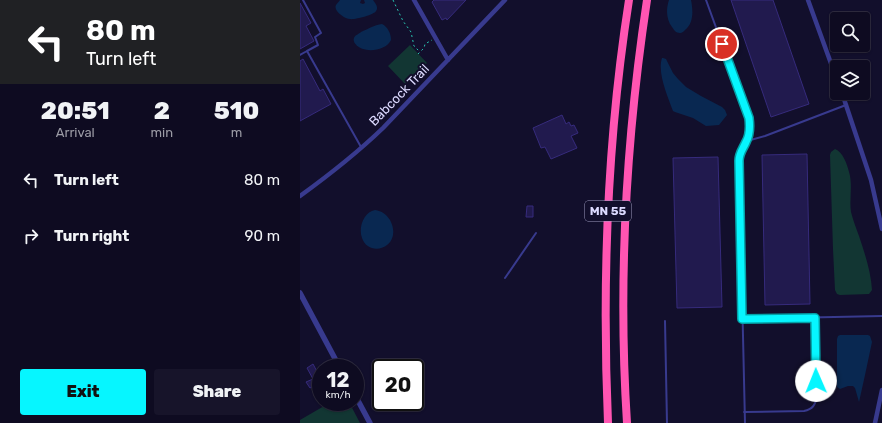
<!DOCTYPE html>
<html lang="en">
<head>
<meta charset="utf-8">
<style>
	:root { --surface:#0e0b21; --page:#17142a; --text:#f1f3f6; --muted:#9b9ba5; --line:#2e2b3f; --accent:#06f6ff }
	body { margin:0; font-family:Rubik,sans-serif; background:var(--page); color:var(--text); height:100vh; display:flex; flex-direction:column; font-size:15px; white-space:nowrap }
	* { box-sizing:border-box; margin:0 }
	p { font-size:13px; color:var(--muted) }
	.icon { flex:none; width:22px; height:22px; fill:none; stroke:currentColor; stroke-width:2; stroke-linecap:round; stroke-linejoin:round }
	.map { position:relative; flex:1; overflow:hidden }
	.side { display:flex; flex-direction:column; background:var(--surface); width:300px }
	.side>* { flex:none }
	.hud { background:#202124; color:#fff; overflow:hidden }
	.tools { position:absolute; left:530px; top:12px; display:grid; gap:8px }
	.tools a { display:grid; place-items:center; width:40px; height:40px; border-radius:4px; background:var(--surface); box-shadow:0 1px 3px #0004,0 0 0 1px var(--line); font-size:20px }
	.speed { position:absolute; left:12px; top:359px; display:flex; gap:8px; font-size:20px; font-weight:700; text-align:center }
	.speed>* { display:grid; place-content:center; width:52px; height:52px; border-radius:50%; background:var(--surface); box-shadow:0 1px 3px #0004,0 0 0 1px var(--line); line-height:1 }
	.speed small { font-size:10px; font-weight:400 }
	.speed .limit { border:2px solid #111; border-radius:6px; background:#fff; color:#111 }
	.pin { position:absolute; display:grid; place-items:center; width:34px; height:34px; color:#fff; margin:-17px; border:2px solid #fff; border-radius:50%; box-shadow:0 1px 4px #0007 }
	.me { position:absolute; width:44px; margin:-22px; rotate:359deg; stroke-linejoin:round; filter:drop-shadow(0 0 3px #0008) }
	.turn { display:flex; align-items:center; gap:14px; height:84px; padding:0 20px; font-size:18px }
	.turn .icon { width:52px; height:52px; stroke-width:2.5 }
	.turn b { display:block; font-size:28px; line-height:34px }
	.eta { display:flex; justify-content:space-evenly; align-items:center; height:68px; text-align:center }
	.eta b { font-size:24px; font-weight:800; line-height:28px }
	.button { display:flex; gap:8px; margin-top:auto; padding:8px 20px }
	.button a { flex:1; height:46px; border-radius:4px; background:var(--accent); color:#111; font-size:16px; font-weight:800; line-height:46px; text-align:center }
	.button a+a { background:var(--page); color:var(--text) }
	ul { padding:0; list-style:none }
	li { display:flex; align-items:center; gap:12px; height:56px; padding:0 20px }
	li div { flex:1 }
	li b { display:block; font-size:15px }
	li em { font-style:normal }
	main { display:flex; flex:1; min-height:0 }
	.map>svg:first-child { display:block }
	.green { fill:#123633 }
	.water { fill:#092851 }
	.building { fill:#211a4e; stroke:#362b7c }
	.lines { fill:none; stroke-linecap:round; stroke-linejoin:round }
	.path { stroke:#28c5b1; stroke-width:1; stroke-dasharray:2 3; stroke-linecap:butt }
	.service { stroke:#383a8e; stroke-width:2 }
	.minor { stroke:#383a8e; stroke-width:4.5 }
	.tertiary { stroke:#383a8e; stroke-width:5.5 }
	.motorway { stroke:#ff55b2; stroke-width:8 }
	.route-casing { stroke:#04a0a6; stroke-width:10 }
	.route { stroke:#06f6ff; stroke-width:7 }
	.labels { text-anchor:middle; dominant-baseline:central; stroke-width:4; stroke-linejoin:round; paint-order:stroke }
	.shield { fill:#120f2c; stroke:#9f9dc0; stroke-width:1 }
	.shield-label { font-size:12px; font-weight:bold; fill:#dcdaff }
	.street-label { font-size:13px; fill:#dcdaff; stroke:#120f2c }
</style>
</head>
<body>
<main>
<section class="side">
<div class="hud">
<div class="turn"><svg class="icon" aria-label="left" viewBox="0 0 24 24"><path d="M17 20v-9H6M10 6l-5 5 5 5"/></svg><div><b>80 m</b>Turn left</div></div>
</div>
<div class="eta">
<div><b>20:51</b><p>Arrival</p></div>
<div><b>2</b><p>min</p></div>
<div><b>510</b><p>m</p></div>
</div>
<ul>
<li><svg class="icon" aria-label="left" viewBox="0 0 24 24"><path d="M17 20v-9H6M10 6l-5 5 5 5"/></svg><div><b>Turn left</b></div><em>80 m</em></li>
<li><svg class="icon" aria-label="right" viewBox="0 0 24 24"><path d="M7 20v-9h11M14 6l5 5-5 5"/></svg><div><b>Turn right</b></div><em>90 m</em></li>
</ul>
<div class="button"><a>Exit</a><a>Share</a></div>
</section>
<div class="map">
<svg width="582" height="423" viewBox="0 0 582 423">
	<rect width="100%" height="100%" fill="#120f2c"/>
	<path class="green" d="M110 45 127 63 105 84 88 66Z
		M535 149C543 152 547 164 549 172 553 185 549 199 551 212 553 220 556 228 559 236 565 254 571 272 572 290L569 294 540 295 537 294 535 290 533 249 530 155 531 152Z
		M31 402H49L60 423H0V420Z"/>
	<path class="water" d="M40 0H61L60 3 63 4 65 3 64 0H73C75 3 79 7 76 11 74 15 54 20 50 19 45 19 33 11 36 5 37 3 39 2 40 0Z
		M369 0H391C393 10 394 23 385 30 384 31 382 33 380 33 376 33 374 30 372 27 366 19 366 9 369 0Z
		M82 24C88 27 91 34 91 40 87 49 72 52 63 49 59 48 52 43 54 38 55 35 59 34 61 32 68 29 74 25 82 24Z
		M362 58H363L366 59 373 73 378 79 386 87 401 96 422 107 425 110 427 115 419 125 406 126 393 118 375 112 373 111C368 97 357 73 362 58Z
		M75 210C82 211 86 214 90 220 104 247 69 259 62 238 58 227 64 212 75 210Z
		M540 335H568L570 336 572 342 565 375 559 402 555 388 553 386H548L540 389 537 387V339L538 336Z"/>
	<path class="building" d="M134 0H166L147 20 146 18 142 20 132 2Z
		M431 0H473L509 104 471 117Z
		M0 3 11 23 6 26 14 41 0 49Z
		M3 59 20 91 23 89 31 104 0 121V61Z
		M262 115 266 124 269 122 271 126 274 125 278 133 271 136 277 148 251 159 245 147 241 148 233 128Z
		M507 154 510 304 465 305 462 155Z
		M418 157 422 307 377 308 373 158Z
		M227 206H233V217H226Z
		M13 364 21 379V382L10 388 6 382 13 379 7 368Z"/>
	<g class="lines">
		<path class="path" d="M93 0 103 21 111 32 114 46 120 52
			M118 54 124 48 125 44 132 40"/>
		<path class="service" d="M3 0 21 33 15 37 18 45 7 51 61 147
			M406 0 449 118C450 126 450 135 446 142 443 149 439 153 439 161L445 423
			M0 55 7 51
			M447 141 465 136 546 105
			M205 278 236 233
			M442 319 582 316
			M365 321 367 423
			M444 412 504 411C513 409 515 405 517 397L515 318"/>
		<path class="minor" d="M114 0 148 60
			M508 0 537 80
			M542 93 571 180 582 229
			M0 196C29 175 57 153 83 128L205 0
			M575 423 582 390"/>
		<path class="tertiary" d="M0 293 40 368
			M55 395 70 423"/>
		<path class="motorway" d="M308 423C302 282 307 140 329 0
			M327 423C318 282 326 139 347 0"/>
	</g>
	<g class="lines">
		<g class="route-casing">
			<path id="route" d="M422 44 449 118C450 126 450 135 446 142 443 149 439 153 439 161L442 319 515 318 516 381"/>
		</g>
		<use href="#route" class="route"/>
	</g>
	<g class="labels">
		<rect class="shield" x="285" y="201" width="46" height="20" rx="3"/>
		<g class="shield-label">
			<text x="308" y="211">MN 55</text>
		</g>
		<g class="street-label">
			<text transform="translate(99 95) rotate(-46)">Babcock Trail</text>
		</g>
	</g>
</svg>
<div class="tools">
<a><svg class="icon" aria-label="search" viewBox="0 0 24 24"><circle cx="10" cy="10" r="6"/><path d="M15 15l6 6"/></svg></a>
<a><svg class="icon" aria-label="layers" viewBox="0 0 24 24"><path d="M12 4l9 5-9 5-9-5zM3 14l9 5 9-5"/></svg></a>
</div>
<div class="speed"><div>12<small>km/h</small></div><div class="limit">20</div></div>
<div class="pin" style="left:422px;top:44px;background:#d93025"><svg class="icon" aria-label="arrive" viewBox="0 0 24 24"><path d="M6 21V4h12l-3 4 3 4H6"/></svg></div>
<svg class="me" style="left:516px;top:381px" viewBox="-20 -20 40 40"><circle r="19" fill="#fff"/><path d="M0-13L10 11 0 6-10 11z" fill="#06f6ff"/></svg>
</div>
</main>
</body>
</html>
